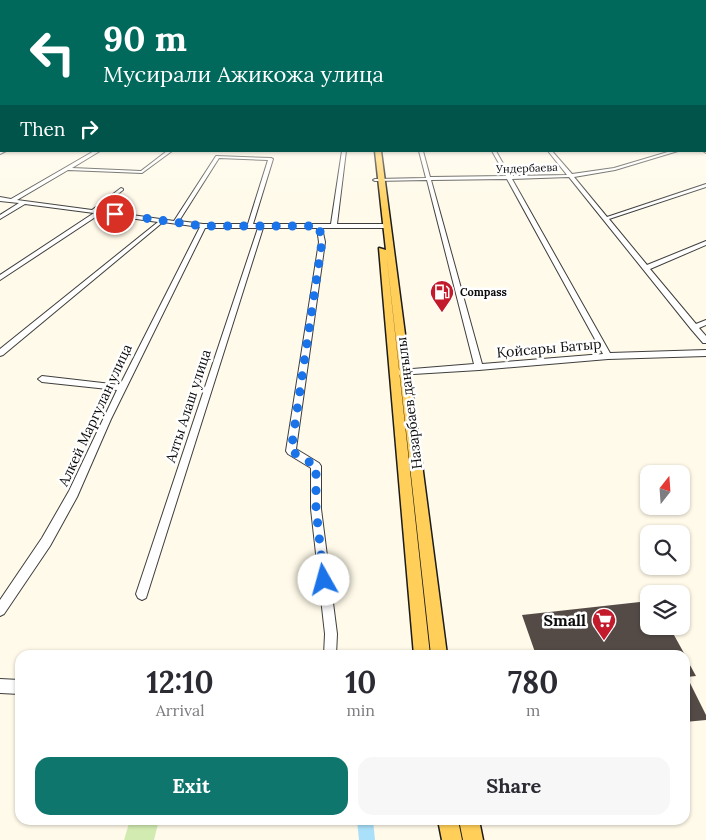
<!DOCTYPE html>
<html lang="en">
<head>
<meta charset="utf-8">
<style>
	:root { --surface:#fff; --page:#f7f7f7; --text:#2b2b33; --muted:#7c7c81; --accent:#0f766e }
	body { margin:0; font-family:Lora,serif; background:var(--page); color:var(--text); height:100vh; display:flex; flex-direction:column; font-size:19px; white-space:nowrap }
	* { box-sizing:border-box; margin:0 }
	p { font-size:16px; color:var(--muted) }
	.icon { flex:none; width:28px; height:28px; fill:none; stroke:currentColor; stroke-width:2; stroke-linecap:round; stroke-linejoin:round }
	.map { position:relative; flex:1; overflow:hidden }
	.sheet { position:absolute; left:15px; top:650px; width:675px; height:175px; display:flex; flex-direction:column; background:var(--surface); border-radius:15px; box-shadow:0 1px 4px #0004 }
	.sheet>* { flex:none }
	.top-card { position:absolute; left:0px; top:0px; width:706px; height:152px; box-shadow:0 1px 4px #0004; background:#00695c; color:#fff; overflow:hidden }
	.needle { width:32px; rotate:17deg }
	.fabs { position:absolute; left:640px; top:465px; display:grid; gap:10px }
	.fabs a { display:grid; place-items:center; width:50px; height:50px; border-radius:10px; background:var(--surface); box-shadow:0 1px 4px #0004; font-size:25px }
	.pin { position:absolute; display:grid; place-items:center; width:42px; height:42px; color:#fff; margin:-21px; border:2px solid #fff; border-radius:50%; box-shadow:0 1px 5px #0007 }
	.me { position:absolute; width:55px; margin:-28px; rotate:353deg; stroke-linejoin:round; filter:drop-shadow(0 0 4px #0008) }
	.turn { display:flex; align-items:center; gap:18px; height:105px; padding:0 20px; font-size:22px }
	.turn .icon { width:65px; height:65px; stroke-width:2.5 }
	.turn b { display:block; font-size:35px; line-height:42px }
	.then { display:flex; align-items:center; height:48px; padding:0 20px; background:#0003; gap:10px; font-size:19px }
	.eta { display:flex; justify-content:space-evenly; align-items:center; height:85px; text-align:center }
	.eta b { font-size:30px; font-weight:700; line-height:35px }
	.cta { display:flex; gap:10px; margin-top:auto; padding:10px 20px }
	.cta a { flex:1; height:58px; border-radius:15px; background:var(--accent); color:#fff; font-size:20px; font-weight:700; line-height:58px; text-align:center }
	.cta a+a { background:var(--page); color:var(--text) }
	.map>svg:first-child { display:block }
	.green { fill:#d2ebb1 }
	.lines { fill:none; stroke-linecap:round; stroke-linejoin:round }
	.canal { fill:#aae0fa; fill-rule:evenodd }
	.building { fill:#544b47 }
	.minor-casing { stroke:#3e3e3e; stroke-width:2 }
	.major-casing { stroke:#1c1c1c; stroke-width:3 }
	.minor { fill:#fff; fill-rule:evenodd }
	.major { fill:#ffcf59; fill-rule:evenodd }
	.route { stroke:#1a73e8; stroke-width:9; stroke-dasharray:0 16.2 }
	.labels { text-anchor:middle; dominant-baseline:central; stroke-width:5; stroke-linejoin:round; paint-order:stroke }
	.far-street-label { font-size:11px; fill:#0b0b0b; stroke:#fff }
	.far-poi-label { font-size:11px; font-weight:bold; fill:#0b0b0b; stroke:#fff; text-anchor:start }
	.street-label { font-size:14px; fill:#0b0b0b; stroke:#fff }
	.near-poi-label { font-size:16px; font-weight:bold; fill:#0b0b0b; stroke:#fff; text-anchor:end }
</style>
</head>
<body>
<div class="map">
<svg width="706" height="840" viewBox="0 0 706 840">
	<rect width="100%" height="100%" fill="#fffae9"/>
	<path class="green" d="M130 820H159L154 840H124Z"/>
	<g class="lines">
		<path class="canal" d="M357 820H373L375 840H359Z"/>
	</g>
	<path class="building" d="M649 601V626H669L685 655H536L522 615Z
		M685 656 696 676 687 677 706 715V720L685 722Z"/>
	<g class="lines">
		<g class="minor-casing">
			<path id="minor" d="M0 95H1V97H0Z
				M705 110H706V112H705Z
				M0 119H1V121H0Z
				M0 140H1V142H0Z
				M705 143H706V145H705Z
				M705 150H706V153L703 151H705Z
				M0 151H6L0 154Z
				M94 151H100L72 168 141 171 167 151H172L142 173 68 170 17 200 92 210 121 188 123 189V190L97 210 174 221 216 156 271 158 273 159 253 224H331L342 151H346L337 224H387L390 226 387 228H322L325 242 296 449 319 463 321 466V509L337 634 336 655H324L325 634 311 509V468L288 454 286 451 319 242 317 228H263L146 598 142 600 138 598 136 594 258 228H205L111 419 77 497 50 546 4 614 0 616V600L42 538 69 491 117 390 42 382 38 379 42 376 120 385 200 227 163 222 3 355 0 356V349L158 222 100 214 0 280V275L94 213 25 204 0 219V215L19 203 0 201V197L11 199ZM219 158 268 160 248 224H203L179 221Z
				M419 151H423L430 177 506 176 492 151H496L510 176 567 175 548 151H552L572 174 614 168 671 151H678L615 170 574 177 607 217 706 184V187L609 219 647 265 706 241V245L650 269 696 324 706 320V325L699 328 706 336V343H703L691 329 569 177 512 179 610 353 706 350V356L608 359 479 370 397 375 396 373 397 371 400 370 474 364 427 180 375 181 373 180 375 179 426 178ZM507 179 603 354 482 364 431 180Z
				M0 679 20 680V694L0 693Z"/>
		</g>
		<g class="major-casing">
			<path id="major" d="M375 151H381L447 655H431Z
				M379 248 386 250 430 655H414Z
				M438 820H458L462 840H442Z
				M459 820H479L483 840H463Z"/>
		</g>
		<use href="#minor" class="minor"/>
		<use href="#major" class="major"/>
	</g>
	<linearGradient id="sky" x2="0" y2="1"><stop stop-color="#8fc6ef"/><stop offset="0.44" stop-color="#fffdf5"/><stop offset="1" stop-color="#fffdf5" stop-opacity="0"/></linearGradient>
	<rect width="706" height="210" fill="url(#sky)"/>
	<g class="lines">
		<path class="route" d="M115 214 203 226H319L322 242 291 451 316 466V509L324 580"/>
	</g>
	<defs>
		<g id="fuel-pin" transform="scale(1.25)"><path d="M0 17L-7.5 6A9.5 9.5 0 1 1 7.5 6Z" fill="#c31b2b" stroke="#fff"/><path d="M-5.5-6h7V0h2V4h1.3V-2.5L3-4.5l.8-.8L6-3V5H2.5V1h-1V6h-7ZM-4.2-4.7v3.2H.2V-4.7Z" fill="#fff"/></g>
		<g id="supermarket-pin" transform="scale(1.25)"><path d="M0 17L-7.5 6A9.5 9.5 0 1 1 7.5 6Z" fill="#c31b2b" stroke="#fff"/><path d="M-6-5.5h2.5l.6 2H6L4.5 2H-2.5L-4.4-4H-6ZM-1.5 3.2a1.3 1.3 0 1 0 .1 0ZM3 3.2a1.3 1.3 0 1 0 .1 0Z" fill="#fff"/></g>
	</defs>
	<g fill-rule="evenodd">
		<use href="#fuel-pin" x="442" y="292"/>
		<use href="#supermarket-pin" x="604" y="620"/>
	</g>
	<g class="labels">
		<g class="far-street-label">
			<text transform="translate(527 168) rotate(-2)">Ундербаева</text>
		</g>
		<g class="far-poi-label">
			<text x="460" y="292">Compass</text>
		</g>
		<g class="street-label">
			<text transform="translate(549 348) rotate(-5)">Қойсары Батыр</text>
			<text transform="translate(409 403) rotate(-97)">Назарбаев даңғылы</text>
			<text transform="translate(188 406) rotate(-72)">Алты Алаш улица</text>
			<text transform="translate(95 415) rotate(-65)">Алкей Маргулан улица</text>
		</g>
		<g class="near-poi-label">
			<text x="586" y="620">Small</text>
		</g>
	</g>
</svg>
<div class="fabs">
<a><svg class="needle" viewBox="-14 -14 28 28"><path d="M0-13l5 13h-10z" fill="#e53935"/><path d="M0 13l5-13h-10z" fill="#7c7c81"/></svg></a>
<a><svg class="icon" aria-label="search" viewBox="0 0 24 24"><circle cx="10" cy="10" r="6"/><path d="M15 15l6 6"/></svg></a>
<a><svg class="icon" aria-label="layers" viewBox="0 0 24 24"><path d="M12 4l9 5-9 5-9-5zM3 14l9 5 9-5"/></svg></a>
</div>
<div class="pin" style="left:115px;top:214px;background:#d93025"><svg class="icon" aria-label="arrive" viewBox="0 0 24 24"><path d="M6 21V4h12l-3 4 3 4H6"/></svg></div>
<svg class="me" style="left:324px;top:580px" viewBox="-20 -20 40 40"><circle r="19" fill="#fff"/><path d="M0-13L10 11 0 6-10 11z" fill="#1a73e8"/></svg>
<div class="top-card">
<div class="turn"><svg class="icon" aria-label="left" viewBox="0 0 24 24"><path d="M17 20v-9H6M10 6l-5 5 5 5"/></svg><div><b>90 m</b>Мусирали Ажикожа улица</div></div>
<div class="then">Then<svg class="icon" aria-label="right" viewBox="0 0 24 24"><path d="M7 20v-9h11M14 6l5 5-5 5"/></svg></div>
</div>
<section class="sheet">
<div class="eta">
<div><b>12:10</b><p>Arrival</p></div>
<div><b>10</b><p>min</p></div>
<div><b>780</b><p>m</p></div>
</div>
<div class="cta"><a>Exit</a><a>Share</a></div>
</section>
</div>
</body>
</html>
